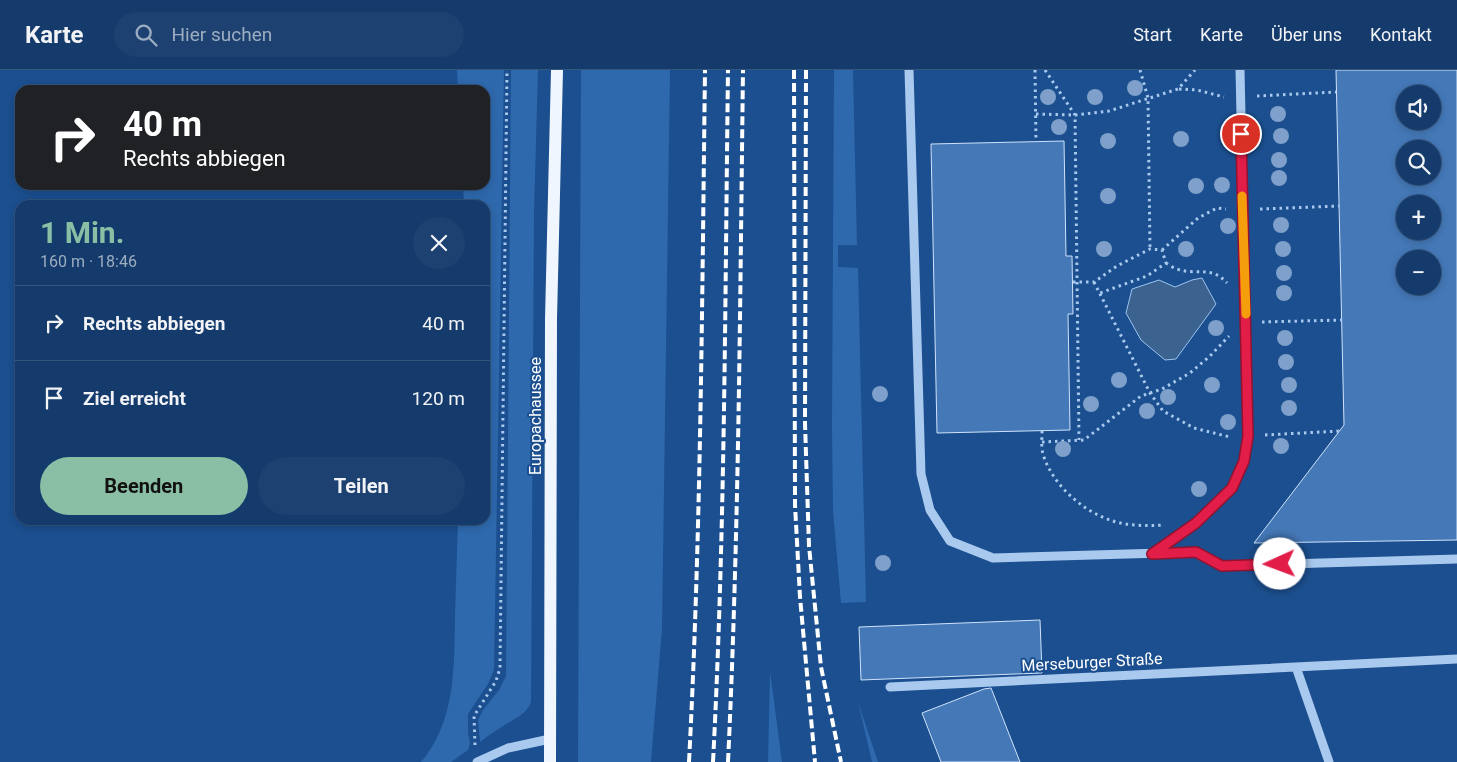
<!DOCTYPE html>
<html lang="de">
<head>
<meta charset="utf-8">
<style>
	:root { --surface:#143b6b; --page:#1d4271; --text:#f1f3f6; --muted:#9dadc1; --line:#33557e; --accent:#8abfa5 }
	body { margin:0; font-family:Roboto,sans-serif; background:var(--page); color:var(--text); height:100vh; display:flex; flex-direction:column; font-size:19px; white-space:nowrap }
	* { box-sizing:border-box; margin:0 }
	p { font-size:16px; color:var(--muted) }
	.icon { flex:none; width:28px; height:28px; fill:none; stroke:currentColor; stroke-width:2; stroke-linecap:round; stroke-linejoin:round }
	.map { position:relative; flex:1; overflow:hidden }
	.sheet { position:absolute; left:15px; top:130px; width:475px; height:325px; display:flex; flex-direction:column; background:var(--surface); border-radius:15px; box-shadow:0 2px 8px #0003,0 0 0 1px var(--line) }
	.sheet>* { flex:none }
	.top-card { position:absolute; left:15px; top:15px; width:475px; height:105px; border-radius:15px; box-shadow:0 2px 8px #0003,0 0 0 1px var(--line); background:#202124; color:#fff; overflow:hidden }
	.fabs { position:absolute; left:1396px; top:15px; display:grid; gap:10px }
	.fabs a { display:grid; place-items:center; width:45px; height:45px; border-radius:50%; background:var(--surface); box-shadow:0 2px 8px #0003,0 0 0 1px var(--line); font-size:25px }
	.pin { position:absolute; display:grid; place-items:center; width:42px; height:42px; color:#fff; margin:-21px; border:2px solid #fff; border-radius:50%; box-shadow:0 1px 5px #0007 }
	.me { position:absolute; width:55px; margin:-28px; rotate:268deg; stroke-linejoin:round; filter:drop-shadow(0 0 4px #0008) }
	.turn { display:flex; align-items:center; gap:18px; height:105px; padding:0 25px; font-size:22px }
	.turn .icon { width:65px; height:65px; stroke-width:2.5 }
	.turn b { display:block; font-size:35px; line-height:42px }
	.round { display:grid; place-items:center; flex:none; width:52px; height:52px; border-radius:26px; background:var(--page) }
	.headline { display:flex; align-items:center; justify-content:space-between; height:85px; padding:0 25px }
	h1 { font-size:30px; font-weight:700; line-height:38px; color:var(--accent) }
	.primary-button { display:flex; gap:10px; margin-top:auto; padding:10px 25px }
	.primary-button a { flex:1; height:58px; border-radius:30px; background:var(--accent); color:#111; font-size:20px; font-weight:700; line-height:58px; text-align:center }
	.primary-button a+a { background:var(--page); color:var(--text) }
	ul { padding:0; list-style:none }
	li { display:flex; align-items:center; gap:15px; height:75px; padding:0 25px; border-top:1px solid var(--line) }
	li div { flex:1 }
	li b { display:block; font-size:19px }
	li em { font-style:normal }
	header { display:flex; align-items:center; gap:30px; box-sizing:border-box; height:70px; padding:0 25px; background:var(--surface); border-bottom:1px solid var(--line) }
	header strong { font-size:24px }
	nav { display:flex; gap:28px; margin-inline-start:auto; font-size:18px }
	.search { width:350px; height:45px; background:var(--page); display:flex; align-items:center; gap:12px; box-sizing:border-box; padding:0 18px; border-radius:28px; color:var(--muted); font-size:19px }
	.map>svg:first-child { display:block }
	.green { fill:#2e69ad }
	.water { fill:#3c6290; stroke:#9cc4f0 }
	.building { fill:#4478b7; stroke:#cfe3fa; fill-rule:evenodd }
	.lines { fill:none; stroke-linecap:round; stroke-linejoin:round }
	.path { stroke:#a9c9ee; stroke-width:3; stroke-dasharray:2.5 4; stroke-linecap:butt }
	.minor { stroke:#a9c9ee; stroke-width:9 }
	.major { stroke:#f0f6ff; stroke-width:12 }
	.rail { stroke:#fff; stroke-width:4; stroke-dasharray:9 4; stroke-linecap:butt }
	.tree { fill:#7ea0ca }
	.route-casing { stroke:#92132f; stroke-width:12 }
	.route { stroke:#e11d48; stroke-width:9 }
	.slow { stroke:#f59e0b; stroke-width:9 }
	.labels { text-anchor:middle; dominant-baseline:central; stroke-width:4; stroke-linejoin:round; paint-order:stroke }
	.street-label { font-size:16px; fill:#fff; stroke:#1b4f8f }
</style>
</head>
<body>
<header>
<strong>Karte</strong>
<div class="search"><svg class="icon" aria-label="search" viewBox="0 0 24 24"><circle cx="10" cy="10" r="6"/><path d="M15 15l6 6"/></svg>Hier suchen</div>
<nav><a>Start</a><a>Karte</a><a>Über uns</a><a>Kontakt</a></nav>
</header>
<div class="map">
<svg width="1457" height="692" viewBox="0 0 1457 692">
	<rect width="100%" height="100%" fill="#1b4f8f"/>
	<path class="green" d="M457 0H504L494 600 488 614 468 644V663L470 673 468 680 451 692H421C456 651 454 597 455 546 456 514 457 482 458 450H485V135H464L463 115H485V20H458Z
		M511 0H538L534 142 531 632C525 647 512 649 500 658 493 662 487 667 480 672L478 650 483 640 499 620 506 606Z
		M581 0H670L662 559 651 692H578Z
		M834 0H853L857 175H838V197L858 198 866 532 841 533 833 441 832 355Z
		M770 601 782 692H768Z
		M858 632 878 692H872Z"/>
	<path class="water" d="M1202 208 1216 234 1176 289 1165 290 1141 270 1126 243 1132 219 1159 210 1175 217 1192 210Z"/>
	<path class="building" d="M1336 0H1457V470L1254 473 1344 355ZM1405 24H1432V51H1405ZM1405 79H1432V106H1405ZM1405 134H1432V161H1405ZM1405 189H1432V216H1405Z
		M1064 71 1066 186H1072L1073 244H1068L1070 360 937 363 931 74Z
		M1040 550 1042 603 861 610 859 557Z
		M991 618 1020 692H941L922 643 984 619Z"/>
	<g class="lines">
		<path class="path" d="M1035 0 1036 72
			M1045 0 1075 45 1079 370
			M1140 0 1148 28 1150 179
			M1179 19 1197 20 1224 27
			M1257 26 1336 22
			M1036 44 1075 45 1109 41 1178 19 1195 0
			M1260 139 1339 136
			M1162 180 1198 148 1217 138 1226 139
			M1166 193C1169 195 1173 198 1177 199 1196 206 1211 195 1227 213
			M1073 212H1094L1117 196 1150 179 1162 180 1166 193 1147 206 1100 223
			M1094 212 1150 323 1163 341 1194 358 1230 367
			M1262 252 1342 250
			M1042 361C1042 368 1041 377 1043 384 1052 414 1081 440 1110 450 1126 456 1146 456 1163 455
			M1265 365 1340 361
			M1042 372 1084 370 1141 326 1162 319 1190 303 1210 286 1229 266
			M475 675 474 646 496 611 500 598 507 0"/>
		<path class="minor" d="M909 0 921 404 930 440 950 471 993 488 1196 482 1222 496 1457 489
			M1153 484 1195 453 1232 418 1243 391 1248 365 1240 0
			M1296 597 1329 692
			M890 617 1457 589
			M477 692 508 678 550 669"/>
		<path class="major" d="M550 692 551 249 557 0"/>
		<path class="rail" d="M794 0 795 435 800 527 815 692
			M806 0 805 353 809 476 821 597 841 692
			M689 692C701 462 702 231 705 0
			M713 692C725 462 725 231 728 0
			M728 692C739 461 740 231 743 0"/>
	</g>
	<g class="tree">
		<circle cx="1135" cy="18" r="8"/>
		<circle cx="1048" cy="27" r="8"/>
		<circle cx="1095" cy="27" r="8"/>
		<circle cx="1278" cy="44" r="8"/>
		<circle cx="1059" cy="57" r="8"/>
		<circle cx="1281" cy="66" r="8"/>
		<circle cx="1181" cy="69" r="8"/>
		<circle cx="1108" cy="71" r="8"/>
		<circle cx="1279" cy="90" r="8"/>
		<circle cx="1279" cy="108" r="8"/>
		<circle cx="1222" cy="115" r="8"/>
		<circle cx="1196" cy="116" r="8"/>
		<circle cx="1108" cy="126" r="8"/>
		<circle cx="1281" cy="155" r="8"/>
		<circle cx="1228" cy="156" r="8"/>
		<circle cx="1104" cy="179" r="8"/>
		<circle cx="1186" cy="179" r="8"/>
		<circle cx="1283" cy="179" r="8"/>
		<circle cx="1284" cy="203" r="8"/>
		<circle cx="1284" cy="223" r="8"/>
		<circle cx="1216" cy="258" r="8"/>
		<circle cx="1285" cy="268" r="8"/>
		<circle cx="1286" cy="292" r="8"/>
		<circle cx="1119" cy="310" r="8"/>
		<circle cx="1212" cy="315" r="8"/>
		<circle cx="1289" cy="315" r="8"/>
		<circle cx="880" cy="324" r="8"/>
		<circle cx="1168" cy="327" r="8"/>
		<circle cx="1091" cy="334" r="8"/>
		<circle cx="1289" cy="338" r="8"/>
		<circle cx="1147" cy="341" r="8"/>
		<circle cx="1228" cy="352" r="8"/>
		<circle cx="1281" cy="376" r="8"/>
		<circle cx="1063" cy="379" r="8"/>
		<circle cx="1199" cy="419" r="8"/>
		<circle cx="883" cy="493" r="8"/>
	</g>
	<g class="lines">
		<g class="route-casing">
			<path id="route" d="M1241 64 1248 366 1244 391 1232 418 1196 453 1152 484 1196 482 1222 496 1280 494"/>
		</g>
		<use href="#route" class="route"/>
		<path class="slow" d="M1242 126 1246 244"/>
	</g>
	<g class="labels">
		<g class="street-label">
			<text transform="translate(535 346) rotate(-90)">Europachaussee</text>
			<text transform="translate(1092 592) rotate(-3)">Merseburger Straße</text>
		</g>
	</g>
</svg>
<div class="fabs">
<a><svg class="icon" aria-label="sound" viewBox="0 0 24 24"><path d="M4 9h4l5-4v14l-5-4H4zM17 9q2 3 0 6"/></svg></a>
<a><svg class="icon" aria-label="search" viewBox="0 0 24 24"><circle cx="10" cy="10" r="6"/><path d="M15 15l6 6"/></svg></a>
<a>+</a>
<a>−</a>
</div>
<div class="pin" style="left:1241px;top:64px;background:#d93025"><svg class="icon" aria-label="arrive" viewBox="0 0 24 24"><path d="M6 21V4h12l-3 4 3 4H6"/></svg></div>
<svg class="me" style="left:1280px;top:494px" viewBox="-20 -20 40 40"><circle r="19" fill="#fff"/><path d="M0-13L10 11 0 6-10 11z" fill="#e11d48"/></svg>
<div class="top-card">
<div class="turn"><svg class="icon" aria-label="right" viewBox="0 0 24 24"><path d="M7 20v-9h11M14 6l5 5-5 5"/></svg><div><b>40 m</b>Rechts abbiegen</div></div>
</div>
<section class="sheet">
<div class="headline"><div><h1>1 Min.</h1><p>160 m · 18:46</p></div><a class="round"><svg class="icon" aria-label="close" viewBox="0 0 24 24"><path d="M6 6l12 12M18 6L6 18"/></svg></a></div>
<ul>
<li><svg class="icon" aria-label="right" viewBox="0 0 24 24"><path d="M7 20v-9h11M14 6l5 5-5 5"/></svg><div><b>Rechts abbiegen</b></div><em>40 m</em></li>
<li><svg class="icon" aria-label="arrive" viewBox="0 0 24 24"><path d="M6 21V4h12l-3 4 3 4H6"/></svg><div><b>Ziel erreicht</b></div><em>120 m</em></li>
</ul>
<div class="primary-button"><a>Beenden</a><a>Teilen</a></div>
</section>
</div>
</body>
</html>
